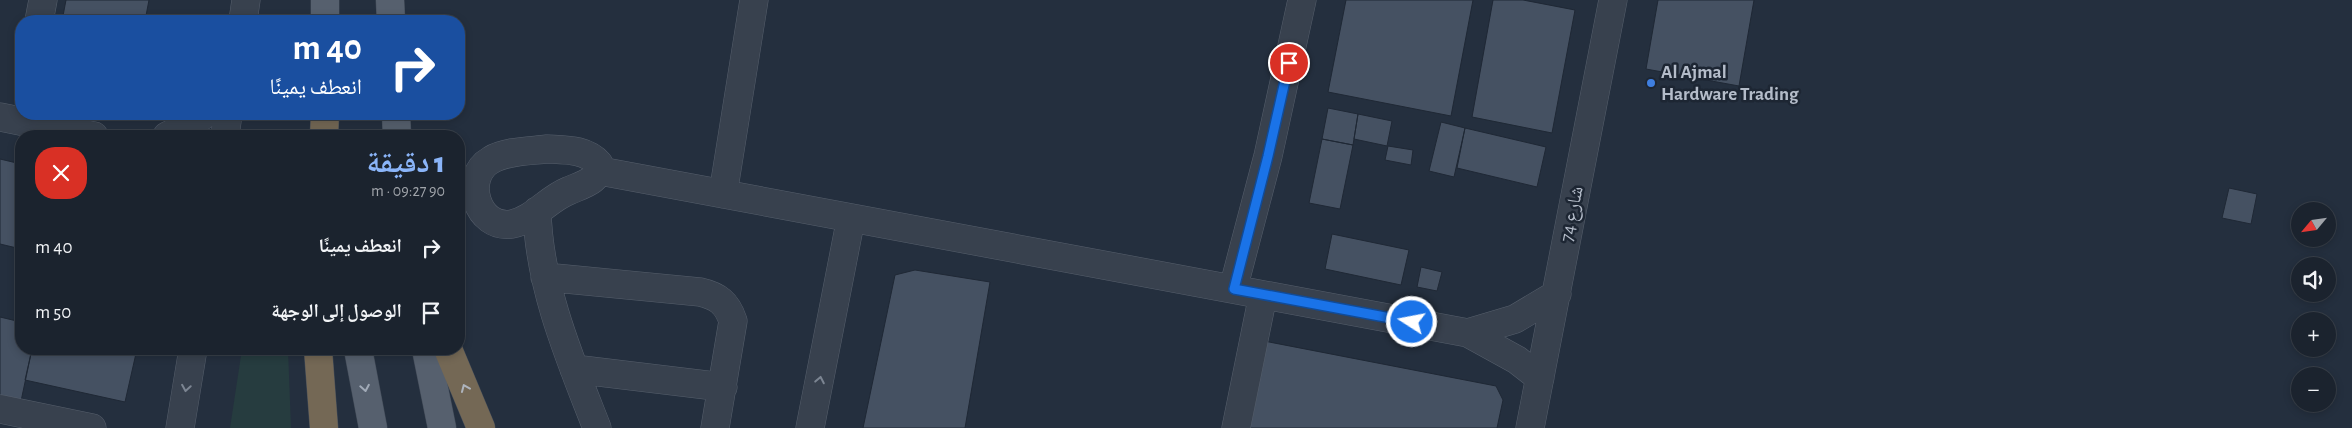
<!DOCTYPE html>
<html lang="ar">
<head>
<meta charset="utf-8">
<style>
	:root { --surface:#1b232e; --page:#282f3a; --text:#f1f3f6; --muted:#a0a4aa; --line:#39404a; --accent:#8ab4f8 }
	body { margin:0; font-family:"Alegreya Sans","Noto Naskh Arabic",sans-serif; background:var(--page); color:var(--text); direction:rtl; height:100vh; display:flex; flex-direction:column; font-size:19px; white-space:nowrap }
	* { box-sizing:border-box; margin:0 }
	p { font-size:16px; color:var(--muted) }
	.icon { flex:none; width:28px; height:28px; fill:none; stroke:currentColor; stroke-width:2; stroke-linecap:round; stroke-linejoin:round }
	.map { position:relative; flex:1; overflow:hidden; direction:ltr }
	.panel { position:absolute; left:15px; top:130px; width:450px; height:225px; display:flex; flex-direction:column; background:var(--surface); border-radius:20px; box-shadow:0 2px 8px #0003,0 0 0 1px var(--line); direction:rtl }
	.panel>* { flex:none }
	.top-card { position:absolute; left:15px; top:15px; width:450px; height:105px; border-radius:20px; box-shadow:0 2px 8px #0003,0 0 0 1px var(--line); direction:rtl; background:#1a4fa0; color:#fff; overflow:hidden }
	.needle { width:32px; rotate:241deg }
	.fabs { position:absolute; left:2291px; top:202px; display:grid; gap:10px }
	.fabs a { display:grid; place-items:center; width:45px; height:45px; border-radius:50%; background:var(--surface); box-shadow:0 2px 8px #0003,0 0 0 1px var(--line); font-size:25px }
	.pin { position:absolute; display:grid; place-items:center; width:42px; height:42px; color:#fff; margin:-21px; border:2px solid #fff; border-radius:50%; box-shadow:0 1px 5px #0007 }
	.me { position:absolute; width:55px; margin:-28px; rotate:281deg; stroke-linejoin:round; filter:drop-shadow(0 0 4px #0008) }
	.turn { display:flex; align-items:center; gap:18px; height:105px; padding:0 20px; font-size:22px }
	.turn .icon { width:65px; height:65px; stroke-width:2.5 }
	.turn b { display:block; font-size:35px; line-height:42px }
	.round { display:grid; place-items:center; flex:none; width:52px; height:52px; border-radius:20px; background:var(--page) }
	.headline { display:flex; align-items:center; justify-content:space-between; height:85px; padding:0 20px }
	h1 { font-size:30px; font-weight:800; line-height:38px; color:var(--accent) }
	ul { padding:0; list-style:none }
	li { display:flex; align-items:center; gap:15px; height:65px; padding:0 20px }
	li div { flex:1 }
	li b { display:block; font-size:19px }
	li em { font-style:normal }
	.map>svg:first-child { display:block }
	.green { fill:#263c3f }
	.building { fill:#455162; stroke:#1f2835 }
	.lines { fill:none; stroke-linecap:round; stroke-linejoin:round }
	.minor-casing { stroke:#565f6c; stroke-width:29 }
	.major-casing { stroke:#414a57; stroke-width:29 }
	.highway-casing { stroke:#434c59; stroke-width:29 }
	.minor { stroke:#38414e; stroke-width:28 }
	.major { stroke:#56606e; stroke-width:28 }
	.highway { stroke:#746855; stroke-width:28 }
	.oneway { stroke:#7c8592 }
	.oneway2 { stroke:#a1aab7 }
	.oneway3 { stroke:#aeb4bd }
	.route-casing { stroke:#114b97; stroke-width:12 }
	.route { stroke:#1a73e8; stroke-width:9 }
	.shop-dot { fill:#3f7fe0; stroke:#1d2633; stroke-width:2 }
	.labels { text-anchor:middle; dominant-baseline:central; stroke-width:5; stroke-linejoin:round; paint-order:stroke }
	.poi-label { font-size:19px; font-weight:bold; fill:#b4bcc9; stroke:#1d2633; text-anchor:start }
	.street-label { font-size:19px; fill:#b4bcc9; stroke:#1d2633 }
</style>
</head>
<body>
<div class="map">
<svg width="2352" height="428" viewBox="0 0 2352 428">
	<rect width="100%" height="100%" fill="#242f3e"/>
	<path class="green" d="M242 349H288L291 428H230Z"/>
	<path class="building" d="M66 0H149L145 21H62Z
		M1346 0H1473L1451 116 1328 92Z
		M1493 0H1523L1575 10 1552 133 1472 117Z
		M1658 0H1754L1739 86 1646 69Z
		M1328 108 1358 114 1353 145 1322 139Z
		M1358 114 1392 121 1387 146 1354 139Z
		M1441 122 1465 128 1454 177 1429 171Z
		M1465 128 1546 147 1537 187 1457 168Z
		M1322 139 1353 145 1340 209 1309 203Z
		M1388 146 1413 150 1411 165 1385 160Z
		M0 159 21 164V249L0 244Z
		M2229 188 2257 194 2251 224 2222 218Z
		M1332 234 1409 250 1401 285 1325 269Z
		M1421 267 1442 272 1437 291 1417 287Z
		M915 270 990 282 965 428H863L895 275Z
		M0 317 21 322V349H32L20 406 0 401Z
		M1264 341 1496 386 1503 400 1497 428H1249Z
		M32 349H137L125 402 25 380Z"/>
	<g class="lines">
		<g class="minor-casing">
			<path id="minor" d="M39 21 43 0
				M243 21 246 0
				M0 117 94 136
				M167 136 191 124 205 114
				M225 136 228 114
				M547 149C566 150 586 149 599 164 601 181 581 185 568 191 548 199 533 220 512 224 477 230 461 177 491 160 506 151 530 151 547 149Z
				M600 171 1468 333 1517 360 1540 378
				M723 194 754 0
				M537 211C539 287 570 359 597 428
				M545 277 700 292C718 296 727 303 733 321L715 428
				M1233 289 1268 156 1302 0
				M1468 333 1515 319 1557 294
				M574 369 723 387
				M0 409 92 428
				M180 428 193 349
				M810 428 851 218
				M1236 428 1263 295
				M1530 428 1613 0"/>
		</g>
		<g class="major-casing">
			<path id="major" d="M325 0V21
				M390 0 391 21
				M396 114 397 136
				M358 349 373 428
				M426 349 442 428"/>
		</g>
		<g class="highway-casing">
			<path id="highway" d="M324 136 325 114
				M318 349 324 428
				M448 349 481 428"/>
		</g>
		<use href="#minor" class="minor"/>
		<use href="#major" class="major"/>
		<use href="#highway" class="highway"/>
	</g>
	<defs><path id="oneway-chevron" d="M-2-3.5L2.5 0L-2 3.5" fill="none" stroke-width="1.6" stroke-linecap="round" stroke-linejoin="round" transform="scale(1.25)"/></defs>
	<g class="oneway">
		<use href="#oneway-chevron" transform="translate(820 380) rotate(-79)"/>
		<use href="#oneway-chevron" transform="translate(186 388) rotate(99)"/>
	</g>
	<use class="oneway2" href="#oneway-chevron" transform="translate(365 388) rotate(80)"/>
	<use class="oneway3" href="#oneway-chevron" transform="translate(465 388) rotate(-113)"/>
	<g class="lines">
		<g class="route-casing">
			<path id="route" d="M1289 63 1268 156 1234 289 1412 322"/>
		</g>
		<use href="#route" class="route"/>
	</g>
	<circle class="shop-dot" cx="1651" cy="83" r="5"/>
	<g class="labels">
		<g class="poi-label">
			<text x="1661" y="72">Al Ajmal<tspan x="1661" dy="22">Hardware Trading</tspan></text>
		</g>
		<g class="street-label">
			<text transform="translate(1572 214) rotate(-79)">شارع 74</text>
		</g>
	</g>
</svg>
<div class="fabs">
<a><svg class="needle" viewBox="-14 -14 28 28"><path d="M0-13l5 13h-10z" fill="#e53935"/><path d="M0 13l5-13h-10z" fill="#a0a4aa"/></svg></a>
<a><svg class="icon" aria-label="sound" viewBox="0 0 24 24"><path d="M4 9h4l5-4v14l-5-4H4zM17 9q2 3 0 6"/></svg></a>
<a>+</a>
<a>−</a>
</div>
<div class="pin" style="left:1289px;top:63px;background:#d93025"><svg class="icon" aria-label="arrive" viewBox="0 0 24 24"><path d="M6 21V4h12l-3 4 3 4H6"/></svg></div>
<svg class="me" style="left:1412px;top:322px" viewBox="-20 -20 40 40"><circle r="17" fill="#1a73e8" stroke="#fff" stroke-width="3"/><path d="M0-11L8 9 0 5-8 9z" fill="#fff"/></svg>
<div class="top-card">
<div class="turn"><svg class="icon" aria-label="right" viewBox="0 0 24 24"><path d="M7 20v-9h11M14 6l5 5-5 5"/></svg><div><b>40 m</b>انعطف يمينًا</div></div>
</div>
<section class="panel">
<div class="headline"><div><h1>1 دقيقة</h1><p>90 m · 09:27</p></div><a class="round" style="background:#d93025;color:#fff"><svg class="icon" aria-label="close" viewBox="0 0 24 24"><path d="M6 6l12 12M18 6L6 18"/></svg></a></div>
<ul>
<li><svg class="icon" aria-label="right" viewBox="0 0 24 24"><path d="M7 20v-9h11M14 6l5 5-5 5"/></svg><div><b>انعطف يمينًا</b></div><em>40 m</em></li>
<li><svg class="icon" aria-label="arrive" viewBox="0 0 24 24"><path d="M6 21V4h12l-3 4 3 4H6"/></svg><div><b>الوصول إلى الوجهة</b></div><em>50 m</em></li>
</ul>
</section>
</div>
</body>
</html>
